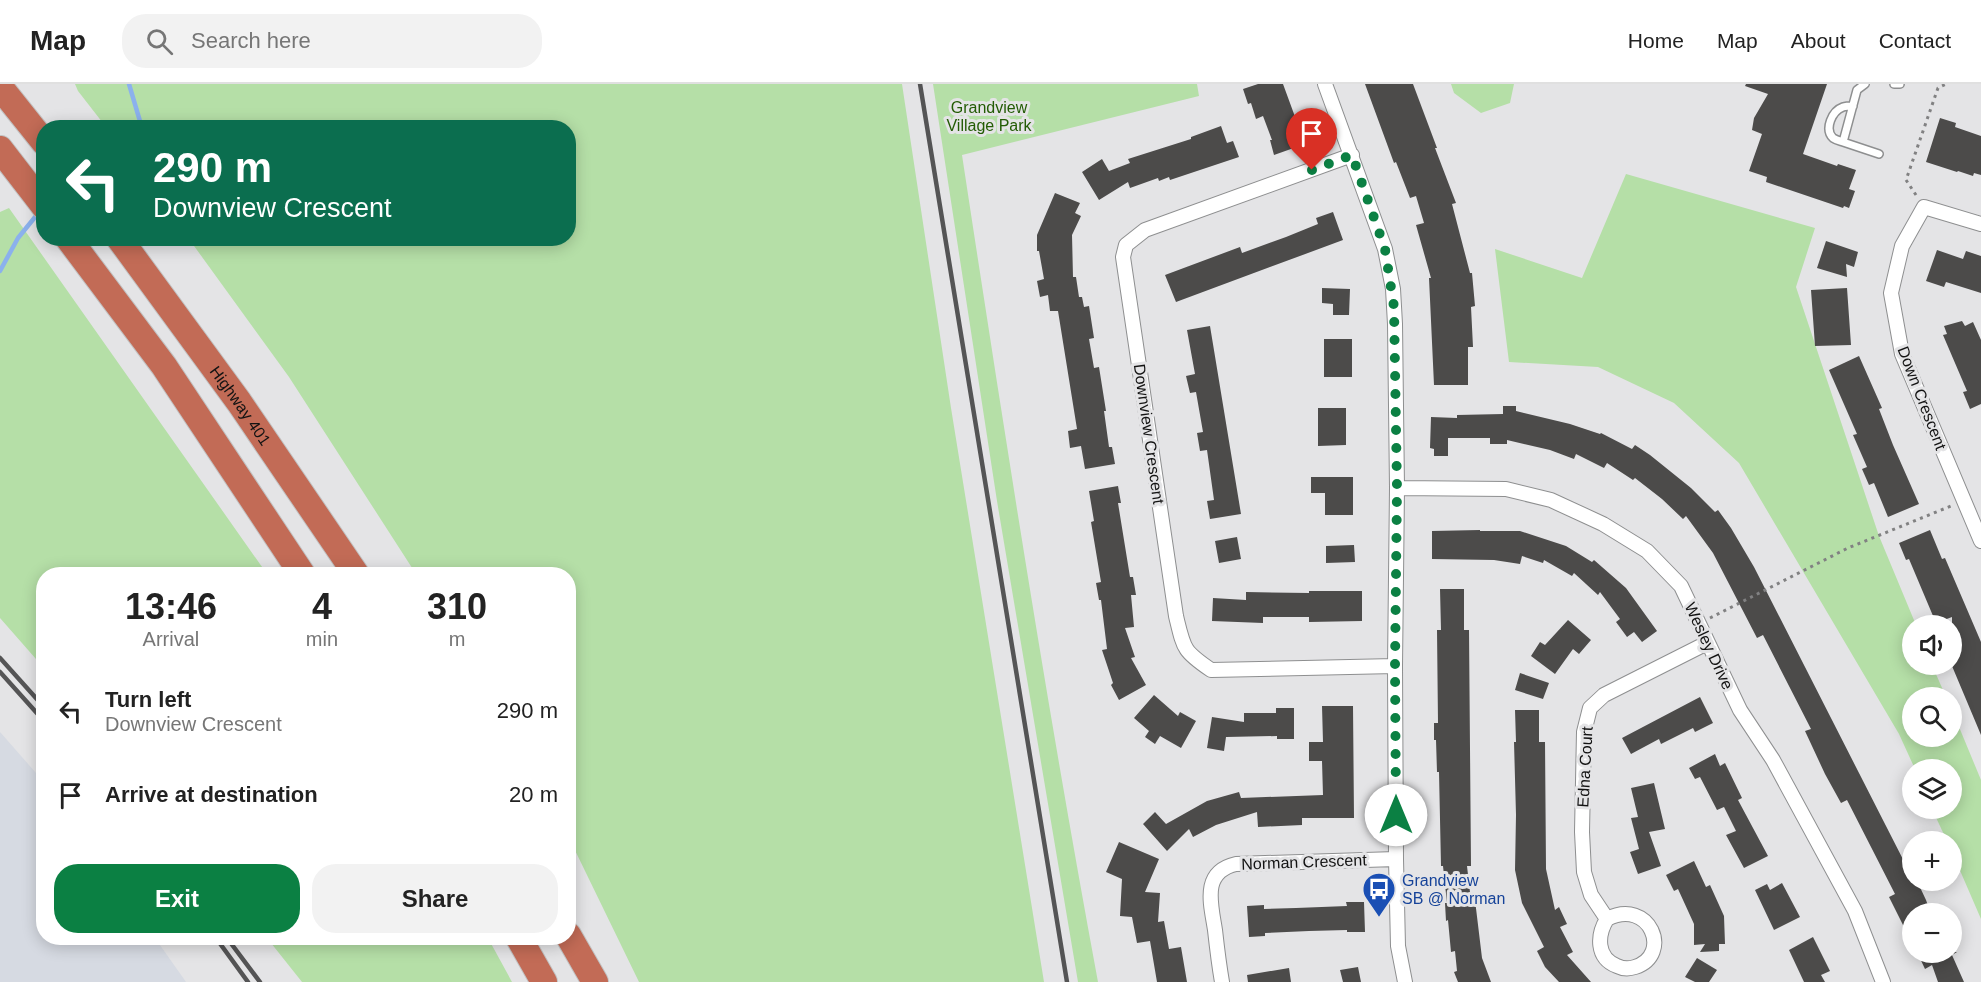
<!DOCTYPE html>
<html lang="en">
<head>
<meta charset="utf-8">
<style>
	:root { --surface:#fff; --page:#f2f2f2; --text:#222; --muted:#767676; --line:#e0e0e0; --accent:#0b8043 }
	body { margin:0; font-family:Arial,sans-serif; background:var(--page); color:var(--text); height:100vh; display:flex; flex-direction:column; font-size:22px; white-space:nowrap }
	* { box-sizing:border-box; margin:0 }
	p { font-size:20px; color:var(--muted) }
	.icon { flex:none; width:33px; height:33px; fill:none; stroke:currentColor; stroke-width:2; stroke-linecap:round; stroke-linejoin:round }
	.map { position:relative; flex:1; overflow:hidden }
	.panel { position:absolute; left:36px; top:483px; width:540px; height:378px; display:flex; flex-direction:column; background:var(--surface); border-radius:24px; box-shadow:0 3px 15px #0003 }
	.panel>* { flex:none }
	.banner { position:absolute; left:36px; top:36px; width:540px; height:126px; border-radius:24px; box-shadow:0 3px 15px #0003; background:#0b6e4f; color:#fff; overflow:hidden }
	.buttons { position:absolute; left:1902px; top:531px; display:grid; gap:12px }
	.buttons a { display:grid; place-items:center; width:60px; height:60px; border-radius:50%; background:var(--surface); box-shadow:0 3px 15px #0003; font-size:30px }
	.pin { position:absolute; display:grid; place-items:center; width:51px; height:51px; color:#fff; margin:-62px -26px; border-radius:50% 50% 50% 0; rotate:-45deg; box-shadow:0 0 6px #0007 }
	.pin .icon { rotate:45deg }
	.me { position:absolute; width:66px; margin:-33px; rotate:0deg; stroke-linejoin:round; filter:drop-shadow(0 0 4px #0008) }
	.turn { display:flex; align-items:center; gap:21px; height:126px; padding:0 18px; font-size:27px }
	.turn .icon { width:78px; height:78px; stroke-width:2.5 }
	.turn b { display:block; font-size:42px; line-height:51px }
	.eta { display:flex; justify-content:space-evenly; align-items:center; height:102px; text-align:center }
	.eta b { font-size:36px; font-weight:800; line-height:42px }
	.action { display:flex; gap:12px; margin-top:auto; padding:12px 18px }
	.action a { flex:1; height:69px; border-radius:24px; background:var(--accent); color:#fff; font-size:24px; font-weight:800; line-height:69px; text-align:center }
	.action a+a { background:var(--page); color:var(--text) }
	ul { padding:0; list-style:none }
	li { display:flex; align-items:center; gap:18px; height:84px; padding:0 18px }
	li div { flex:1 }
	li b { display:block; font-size:22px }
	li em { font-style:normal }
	header { display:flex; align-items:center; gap:36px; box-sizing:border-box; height:84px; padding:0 30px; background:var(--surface); border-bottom:2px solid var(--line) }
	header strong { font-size:28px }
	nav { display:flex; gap:33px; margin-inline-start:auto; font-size:21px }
	.search { width:420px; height:54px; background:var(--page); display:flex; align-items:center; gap:15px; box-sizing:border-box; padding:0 21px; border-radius:24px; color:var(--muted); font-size:22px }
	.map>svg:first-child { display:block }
	.built { fill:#d6dae2 }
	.green { fill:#b5dfa7 }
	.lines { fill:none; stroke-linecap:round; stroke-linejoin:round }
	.stream { stroke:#8bb1ed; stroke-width:4.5 }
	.building { fill:#4c4b4a }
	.service-casing { stroke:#8e8f90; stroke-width:10 }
	.minor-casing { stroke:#8e8f90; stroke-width:16 }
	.motorway-casing { stroke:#c2c2c2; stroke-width:28 }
	.path { stroke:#818182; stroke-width:3; stroke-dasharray:3 4.5; stroke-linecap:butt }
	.service { stroke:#fff; stroke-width:7 }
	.minor { stroke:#fff; stroke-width:14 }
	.motorway { stroke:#c26b56; stroke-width:26 }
	.rail { stroke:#545455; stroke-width:4.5 }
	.route { stroke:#0b8043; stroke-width:10; stroke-dasharray:0 18 }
	.labels { text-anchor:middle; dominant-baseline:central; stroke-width:6; stroke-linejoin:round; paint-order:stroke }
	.park-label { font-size:16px; fill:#235c05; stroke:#e4e4e6 }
	.street-label { font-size:16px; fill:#131313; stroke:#e4e4e6 }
	.transit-label { font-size:16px; fill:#164399; stroke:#e4e4e6; text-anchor:start }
</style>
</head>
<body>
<header>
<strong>Map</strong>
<div class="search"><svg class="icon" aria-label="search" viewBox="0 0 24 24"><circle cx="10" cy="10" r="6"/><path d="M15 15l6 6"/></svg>Search here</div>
<nav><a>Home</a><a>Map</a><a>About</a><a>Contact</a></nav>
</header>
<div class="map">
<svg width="1981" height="898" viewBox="0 0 1981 898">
	<rect width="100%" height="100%" fill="#e4e4e6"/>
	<path class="built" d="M0 648 43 697 44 854H155L186 898H0Z"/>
	<path class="green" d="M75 0H902L951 324 1044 898H639L569 754 568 490H416L289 293 189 155 568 154V44L106 43 78 7Z
		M933 0H1197L1199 12 962 71C1004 347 1047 623 1098 898H1078L997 417Z
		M1451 0H1514L1510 19 1481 29 1454 9Z
		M1626 90 1815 144 1796 203 1879 452 1916 541 1912 542V580L1932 581 1946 613 1912 614V652H1952V626L1981 696V835L1952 768V758L1947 757 1932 725 1952 724V686L1915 685 1899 650 1739 379 1674 319 1598 283 1509 278 1495 165 1582 194Z
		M9 124 267 490H44L43 583 0 534V128Z
		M267 854H488L512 898H302Z"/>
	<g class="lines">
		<path class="stream" d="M129 0 142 44
			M0 187 18 154 40 127"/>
	</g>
	<path class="building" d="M1258 0H1283L1305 60 1274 71 1270 56H1272L1263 32 1256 35 1251 19 1248 20 1243 5Z
		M1365 0H1413L1437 64H1435L1456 119 1452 120 1470 189H1472L1475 222 1471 223 1473 263H1468V301H1434L1429 194H1431L1416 141 1424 139 1416 112 1410 114 1396 78 1394 79Z
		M1746 0H1827L1803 70 1837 82 1838 80 1856 86 1849 105 1855 107 1849 124 1844 122 1843 124 1766 98 1767 93 1749 87 1762 50 1752 46 1754 34 1768 10 1745 2Z
		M1940 34 1956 39 1955 43 1981 52V91L1974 89 1973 92 1958 87 1957 88 1926 78Z
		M1221 42 1227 59 1233 57 1239 73 1170 96 1169 93 1159 97 1158 94 1130 104 1128 98 1099 116 1082 88 1102 75 1109 87 1130 79 1128 75 1191 55V53Z
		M1055 109 1080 119 1075 129 1081 132 1072 151 1073 193H1076L1079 213H1082L1084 223 1089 222 1094 254 1089 255 1094 284 1099 283 1106 327H1104L1109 363H1112L1115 380 1085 385 1081 362 1070 364 1068 347 1077 345 1058 227H1050L1048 211 1040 213 1037 197 1044 195 1039 167H1037V151Z
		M1333 128 1343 156 1176 218 1165 191 1240 163 1242 169 1286 153 1318 140 1316 134Z
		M1826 157 1858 168 1854 183 1846 180 1847 193 1817 184Z
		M1937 166 1963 175 1966 167 1981 172V209L1946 198 1944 203 1926 197Z
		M1322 204 1350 205 1349 231H1333V220L1322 219Z
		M1847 204 1851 261 1815 262 1811 206Z
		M1962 237 1965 242 1973 238 1981 256V320L1970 325 1963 308 1967 307 1943 251 1947 250 1944 242Z
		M1210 242 1241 430 1210 435 1207 417 1214 416 1207 366 1200 367 1197 349 1203 348 1196 308 1190 309 1186 292 1195 290 1187 246Z
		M1324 255H1352V293H1324Z
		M1859 272 1882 324 1879 325 1893 361 1919 420 1888 433 1874 399 1869 401 1862 385 1867 383 1853 351 1857 350 1829 286Z
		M1503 322H1516V327L1570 340 1600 350 1601 349 1632 365 1635 361 1650 371 1691 404 1715 428 1718 426 1731 444 1754 483 1912 793V796L1918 799 1926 816 1931 830H1912V859L1889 813 1895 810 1847 716 1841 719 1825 690 1805 647 1811 645 1763 551 1757 554 1713 469 1686 432 1683 435 1662 415 1635 394 1633 396 1607 379 1604 384 1576 370 1574 375 1550 366 1507 356V360H1490V354H1448V372H1434V365L1430 364 1431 333 1457 334V331L1503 330Z
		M1318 324H1346V361L1318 362Z
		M1311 393H1353V431H1325V409H1311Z
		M1118 402 1121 419H1118L1130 493H1133L1136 511H1131L1134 543 1125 544 1135 573 1131 574 1146 601 1119 616 1111 601 1113 599 1102 566 1107 565 1101 516H1099L1096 499 1101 498 1091 438 1094 437 1089 407Z
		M1480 446V447H1520L1566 462 1592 478 1594 476 1626 504 1657 547 1642 558 1634 548 1627 553 1616 538 1620 535 1600 508 1598 511 1574 489 1572 492 1544 476 1543 479 1522 472 1520 480 1494 476 1432 475V447Z
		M1930 446 1942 475 1945 474 1981 558V651L1952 582V533L1936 539 1909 475 1906 476 1899 459Z
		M1237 453 1241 475 1219 479 1215 457Z
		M1354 461 1355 478 1326 479V462Z
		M1440 505H1464V546H1469L1471 782H1467L1471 817 1475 816 1482 874 1491 898H1458L1454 888 1457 887 1455 867 1451 868 1448 836 1446 837 1445 819H1447L1443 782H1441L1439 688H1437L1436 656H1434V639H1438L1437 546H1441Z
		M1309 507H1362V537L1309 538V533H1263V539L1212 537 1213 514 1246 516V508L1309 509Z
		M1568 536 1591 556 1579 570 1573 565 1555 590 1531 572 1540 558 1545 561Z
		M1520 589 1549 599 1543 615 1515 606Z
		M1154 611 1178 632 1180 628 1196 637 1181 664 1160 652 1155 660 1145 653 1149 647 1134 634Z
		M1700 613 1713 639 1695 648 1693 644 1661 660 1659 655 1631 670 1622 654Z
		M1322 622H1353L1354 734H1302V741L1258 743 1257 728 1216 741 1193 753 1189 745 1167 767 1143 740 1155 728 1166 740 1207 717 1239 708 1241 714 1323 711 1322 677H1309V658H1323Z
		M1276 624H1294V655H1277V652L1226 653 1224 667 1207 664 1212 633 1244 638V629H1276Z
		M1515 626H1539V658H1545L1546 785 1555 826 1559 823 1567 840 1560 843 1573 868 1567 871 1591 898H1559L1545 883 1537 867 1544 863 1522 819 1515 786 1516 731 1514 658H1516Z
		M1715 670 1720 682 1725 679 1742 714 1738 716 1768 772 1744 784 1726 751 1736 747 1724 723 1717 726 1700 693 1695 695 1689 684Z
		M1654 699 1665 745 1649 748 1661 782 1638 790 1630 768 1639 765 1631 734 1638 733 1631 704Z
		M1119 758 1159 775 1145 808 1160 809 1158 838 1164 837 1169 865 1181 863 1187 898H1157L1150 857 1137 859 1132 833 1120 832 1122 795 1106 788Z
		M1694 777 1706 803 1710 801 1724 832 1725 860H1719V867L1700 868 1705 860 1694 861V840L1678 805 1674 807 1666 791Z
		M1782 799 1800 833 1774 846 1755 806 1767 800 1770 806Z
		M1346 818H1364L1365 848H1347V846L1309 847 1265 849V852L1249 853 1247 822 1264 821V825L1296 824 1347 822Z
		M1813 853 1830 887 1821 891 1825 898H1804L1789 866Z
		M1917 868H1957L1952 871 1964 898H1938L1932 881 1925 885Z
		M1697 874 1717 886 1709 898H1695L1685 893Z
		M1358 883 1361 898H1343L1340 886Z
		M1289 884 1291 898H1248L1247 891Z"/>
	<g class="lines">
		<g class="service-casing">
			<path id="service" d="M1865 0 1857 6 1843 58 1879 70
				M1894 0H1900
				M1843 58C1840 57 1836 56 1833 54 1824 45 1832 27 1843 23 1846 22 1850 22 1853 22"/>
		</g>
		<g class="minor-casing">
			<path id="minor" d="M1325 0 1385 165 1393 205 1395 240 1397 404 1395 582 1396 775 1398 862 1405 898
				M1352 71 1145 146 1126 161 1123 173 1176 532C1184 565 1183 567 1211 586L1395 582
				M1981 140 1924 123 1902 162 1891 209 1902 270 1981 457
				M1397 404 1506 405 1551 416 1603 440 1647 467 1681 502 1740 626 1773 676 1855 827 1883 898
				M1607 835C1597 851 1596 874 1617 882 1623 885 1629 885 1635 883 1673 871 1650 813 1607 835L1591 811 1584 788 1582 748 1584 648 1590 624 1604 611 1707 559
				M1222 898C1219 881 1217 864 1215 846 1211 820 1201 788 1236 780L1396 775"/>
		</g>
		<g class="motorway-casing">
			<g id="motorway">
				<path d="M0 3 44 58"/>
				<path d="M0 65 44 122"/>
				<path d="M68 154 164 282 302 490"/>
				<path id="s1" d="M119 154 239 318 356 490"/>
				<path d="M568 851 595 898"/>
				<path d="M519 854 544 898"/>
			</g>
		</g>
		<path class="path" d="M1916 111 1906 96 1938 4 1946 0
			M1710 534 1848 464 1951 422"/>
		<use href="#service" class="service"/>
		<use href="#minor" class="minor"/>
		<use href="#motorway" class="motorway"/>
		<path class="rail" d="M920 0 1067 898
			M0 574 44 623
			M0 588 44 637
			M216 854 248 898
			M227 854 260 898"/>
	</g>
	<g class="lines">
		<path class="route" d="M1312 86 1352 71 1385 165 1394 223 1397 404 1395 582 1396 731"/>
	</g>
	<defs>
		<g id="bus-pin" transform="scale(1.725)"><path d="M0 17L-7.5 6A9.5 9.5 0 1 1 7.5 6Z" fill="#1a4fb4" stroke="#e4e4e6"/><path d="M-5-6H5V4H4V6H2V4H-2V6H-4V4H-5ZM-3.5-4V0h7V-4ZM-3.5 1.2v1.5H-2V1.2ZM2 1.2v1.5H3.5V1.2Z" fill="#fff"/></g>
	</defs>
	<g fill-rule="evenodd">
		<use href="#bus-pin" x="1379" y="805"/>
	</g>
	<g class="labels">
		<g class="park-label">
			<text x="989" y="23">Grandview<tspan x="989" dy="18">Village Park</tspan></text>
		</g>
		<g class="street-label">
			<text transform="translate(1922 314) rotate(69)">Down Crescent</text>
			<text stroke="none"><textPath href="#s1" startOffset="207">Highway 401</textPath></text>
			<text transform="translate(1149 350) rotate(82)">Downview Crescent</text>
			<text transform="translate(1709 562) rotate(65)">Wesley Drive</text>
			<text transform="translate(1585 683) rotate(-87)">Edna Court</text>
			<text transform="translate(1304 778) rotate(-2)">Norman Crescent</text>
		</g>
		<g class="transit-label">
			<text x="1402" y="796">Grandview<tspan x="1402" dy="18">SB @ Norman</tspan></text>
		</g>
	</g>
</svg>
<div class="buttons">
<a><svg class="icon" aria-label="sound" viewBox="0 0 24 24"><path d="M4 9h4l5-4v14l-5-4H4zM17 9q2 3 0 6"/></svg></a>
<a><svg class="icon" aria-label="search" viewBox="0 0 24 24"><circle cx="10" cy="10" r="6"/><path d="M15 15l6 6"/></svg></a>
<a><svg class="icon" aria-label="layers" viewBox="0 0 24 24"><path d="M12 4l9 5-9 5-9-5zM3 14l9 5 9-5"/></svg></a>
<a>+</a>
<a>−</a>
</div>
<div class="pin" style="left:1312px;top:86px;background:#d93025"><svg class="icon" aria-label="arrive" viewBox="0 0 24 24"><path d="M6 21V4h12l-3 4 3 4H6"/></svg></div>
<svg class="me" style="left:1396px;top:731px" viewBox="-20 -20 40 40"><circle r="19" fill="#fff"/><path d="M0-13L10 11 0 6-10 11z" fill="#0b8043"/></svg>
<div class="banner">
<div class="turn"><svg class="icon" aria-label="left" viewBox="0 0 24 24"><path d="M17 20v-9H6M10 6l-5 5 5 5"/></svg><div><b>290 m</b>Downview Crescent</div></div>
</div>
<section class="panel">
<div class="eta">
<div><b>13:46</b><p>Arrival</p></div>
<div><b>4</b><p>min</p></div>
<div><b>310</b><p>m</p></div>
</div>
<ul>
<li><svg class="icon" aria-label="left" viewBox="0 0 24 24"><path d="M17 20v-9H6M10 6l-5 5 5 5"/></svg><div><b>Turn left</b><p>Downview Crescent</p></div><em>290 m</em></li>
<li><svg class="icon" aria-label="arrive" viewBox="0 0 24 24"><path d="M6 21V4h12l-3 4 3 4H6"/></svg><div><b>Arrive at destination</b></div><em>20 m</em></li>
</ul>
<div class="action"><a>Exit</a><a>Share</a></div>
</section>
</div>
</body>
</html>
